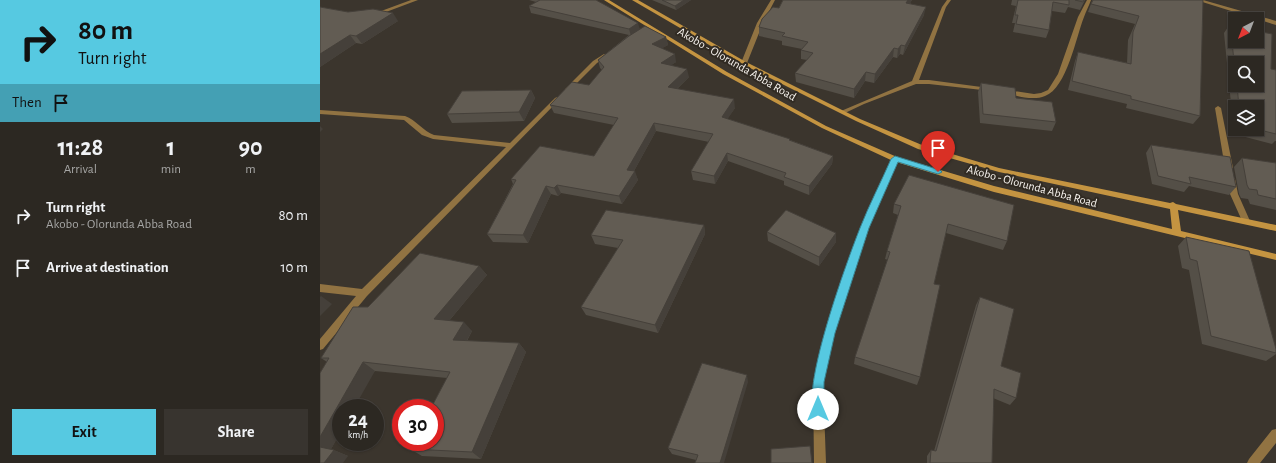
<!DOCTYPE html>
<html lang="en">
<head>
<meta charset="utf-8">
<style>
	:root { --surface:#2c2822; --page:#38342f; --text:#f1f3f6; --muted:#a6a6a5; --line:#484440; --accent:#56c9e1 }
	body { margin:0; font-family:"Alegreya Sans",sans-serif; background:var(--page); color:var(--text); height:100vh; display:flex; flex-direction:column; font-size:15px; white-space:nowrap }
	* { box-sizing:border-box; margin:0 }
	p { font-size:13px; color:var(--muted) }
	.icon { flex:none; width:22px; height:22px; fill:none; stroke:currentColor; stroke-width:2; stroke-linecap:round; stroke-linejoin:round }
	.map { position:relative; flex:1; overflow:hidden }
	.details { display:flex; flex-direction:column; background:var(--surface); width:320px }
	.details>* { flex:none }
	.hud { background:#56c9e1; color:#111; overflow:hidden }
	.needle { width:26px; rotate:222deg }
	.tools { position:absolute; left:908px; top:12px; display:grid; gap:8px }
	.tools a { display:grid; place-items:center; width:36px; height:36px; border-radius:0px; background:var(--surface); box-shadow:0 1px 3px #0004,0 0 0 1px var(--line); font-size:20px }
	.speed { position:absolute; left:12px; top:399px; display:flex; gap:8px; font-size:20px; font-weight:700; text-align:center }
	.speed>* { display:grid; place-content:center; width:52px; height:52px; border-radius:50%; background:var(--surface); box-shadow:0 1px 3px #0004,0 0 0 1px var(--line); line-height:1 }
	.speed small { font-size:10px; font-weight:400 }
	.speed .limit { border:6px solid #d22; background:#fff; color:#111 }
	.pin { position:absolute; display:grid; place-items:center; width:34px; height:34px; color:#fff; margin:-41px -17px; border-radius:50% 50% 50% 0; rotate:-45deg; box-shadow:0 0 4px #0007 }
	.pin .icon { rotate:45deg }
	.me { position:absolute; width:44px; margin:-22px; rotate:0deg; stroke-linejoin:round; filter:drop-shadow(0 0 3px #0008) }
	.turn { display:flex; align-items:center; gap:14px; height:84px; padding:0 12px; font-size:18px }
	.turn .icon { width:52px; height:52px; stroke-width:2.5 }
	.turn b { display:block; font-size:28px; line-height:34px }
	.then { display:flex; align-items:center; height:38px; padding:0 12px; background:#0003; gap:8px; font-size:15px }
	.eta { display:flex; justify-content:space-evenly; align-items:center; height:68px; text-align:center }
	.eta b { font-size:24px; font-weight:700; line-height:28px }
	.action { display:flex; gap:8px; margin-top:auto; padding:8px 12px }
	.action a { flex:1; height:46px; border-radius:0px; background:var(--accent); color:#111; font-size:16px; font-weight:700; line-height:46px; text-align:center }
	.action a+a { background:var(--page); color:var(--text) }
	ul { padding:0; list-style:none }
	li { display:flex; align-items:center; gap:12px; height:52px; padding:0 12px }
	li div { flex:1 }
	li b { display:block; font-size:15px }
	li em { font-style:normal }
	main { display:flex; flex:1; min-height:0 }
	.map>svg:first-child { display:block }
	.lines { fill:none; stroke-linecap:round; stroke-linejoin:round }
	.street { fill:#917342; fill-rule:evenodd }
	.secondary { fill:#c49441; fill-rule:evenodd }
	.wall { fill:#544f47; fill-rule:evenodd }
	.shaded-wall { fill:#45403a }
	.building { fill:#625c53; stroke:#45403a }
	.route { fill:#56c9e1; stroke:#388392 }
	.labels { text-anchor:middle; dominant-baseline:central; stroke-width:4; stroke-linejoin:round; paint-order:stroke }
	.street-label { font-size:12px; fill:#f7f3ee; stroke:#312b23 }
</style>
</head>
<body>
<main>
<section class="details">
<div class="hud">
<div class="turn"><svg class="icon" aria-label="right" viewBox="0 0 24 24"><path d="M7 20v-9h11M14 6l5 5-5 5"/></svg><div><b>80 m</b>Turn right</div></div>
<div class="then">Then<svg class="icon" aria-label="arrive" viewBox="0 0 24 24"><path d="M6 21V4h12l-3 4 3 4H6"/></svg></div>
</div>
<div class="eta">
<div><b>11:28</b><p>Arrival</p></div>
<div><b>1</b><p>min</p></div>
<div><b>90</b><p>m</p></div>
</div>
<ul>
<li><svg class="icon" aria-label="right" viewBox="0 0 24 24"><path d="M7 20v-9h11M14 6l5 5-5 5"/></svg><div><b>Turn right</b><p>Akobo - Olorunda Abba Road</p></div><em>80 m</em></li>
<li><svg class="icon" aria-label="arrive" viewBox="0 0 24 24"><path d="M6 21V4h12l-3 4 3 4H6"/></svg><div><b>Arrive at destination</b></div><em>10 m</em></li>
</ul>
<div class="action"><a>Exit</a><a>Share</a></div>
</section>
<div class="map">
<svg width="956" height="463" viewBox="0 0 956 463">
	<rect width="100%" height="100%" fill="#3b352d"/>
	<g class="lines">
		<path class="street" d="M91 0H98L58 15 53 14Z
			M451 0H455L443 23 427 63 422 64 421 63 437 23Z
			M627 0H631L626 7 599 80H609L669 88 671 89V91L609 84H596L544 104 525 113H521V111L592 81 622 7Z
			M767 0H771C769 6 766 11 764 17 756 37 747 88 725 96 713 101 697 96 685 93L684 92 687 90 714 94 721 93 728 90 738 74 758 17Z
			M876 0H883L956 21V25Z
			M284 54 289 55 277 63 249 91H245V89L273 61Z
			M237 97 239 98V100L47 296 3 349 0 350V339L36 296 0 292V284L42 289 186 147 113 139 102 135 84 120 0 114V110L85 116C96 120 103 131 114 135L190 143 235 98Z
			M898 106 901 108 913 168 909 170 905 168 895 108Z
			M573 157H577L579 159 549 228 515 333 503 382 506 463H494L493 382 505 333 541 228Z
			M911 176 915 179 918 194 930 221 929 223H923L910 194 907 179Z
			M956 429V443L940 463H927L929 459 952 430Z"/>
		<path class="secondary" d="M284 0H289L407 72 506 126 577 157 674 186 852 229 850 209 679 172 598 149 536 121 422 64 312 0H318L426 62 540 119 602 145 679 168 850 203 853 202 856 204 956 225V231L858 210 861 231 956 254V260L674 192 573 161 502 128 403 74Z"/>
	</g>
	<path class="wall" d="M209 0H276L320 29 346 37 348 45 342 48 356 62 351 65 369 77 357 89 415 108 407 119 470 140 513 156 512 164 489 195 464 185V181L408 161 395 184 373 180 371 171 389 142 336 131 314 171 318 180 302 204 241 193 238 196 231 194 208 243 173 242 167 234 193 184 191 179 274 156 294 125 234 113 230 105 269 85 282 70 280 68 278 60 309 35 211 13 209 6 216 2Z
		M332 0H371L356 10Z
		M463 0H592L590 3 604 15 583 55 580 54 577 58 573 57 554 83 545 81 534 98 476 82 475 73 487 60 481 59V50L482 49 462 45V41L439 36V27L459 8Z
		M692 0H765L760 10 748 7 745 13 732 11 729 30 726 38 693 32 695 23H692L696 6 691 5Z
		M772 0H883L880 116 873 124 806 108 807 104 748 90 755 61 758 52 807 63 808 40 815 24 768 12 772 1Z
		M0 7 78 21 42 44 36 43 0 67Z
		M910 24 951 69 956 70V141H955L952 144 914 134 904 33ZM915 63 937 85H915ZM915 107H937V129H915Z
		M661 83 696 98 736 122 732 131 660 123 658 92Z
		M211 90 215 98 204 121 132 123 127 114Z
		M831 145 916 187 909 195 869 186 864 192 832 184 826 153Z
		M922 158 956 163V210L930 204 928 199 921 198 919 194 914 167Z
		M574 204 687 241 683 250 626 233 614 284 600 377 597 385 534 364 535 357 568 260 565 259 567 251 578 215 573 213Z
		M384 225 385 234 338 333 266 315 261 307 298 248 275 244 271 235Z
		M447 232 516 233V242L499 266 448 241Z
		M866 237 956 353V354L946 361 882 344 869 270 862 268 858 246Z
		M159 266 167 275 129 321 152 331 147 341 199 343 206 352 161 459 102 456 90 449 127 378 55 371 21 408V431L11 449 28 456 0 463 7 362 1 358 48 307Z
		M660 297 681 366 696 398 690 405 673 398 672 463H607V456L611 450 614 451 656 305Z
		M428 382 376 460 352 454 348 448Z"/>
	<path class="shaded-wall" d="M364 0H371L356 10 355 6Z
		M588 0H592L585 11 586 3Z
		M606 7 604 15 583 55 585 46Z
		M73 13 78 21 42 44 36 36Z
		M318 23 320 30 311 36 309 29Z
		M30 35 36 43 0 67V54Z
		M346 37 348 45 333 53 332 44Z
		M581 45 580 54 577 58 578 49Z
		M574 48 573 57 554 83 555 74Z
		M355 54 356 62 343 71 341 63Z
		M367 69 369 77 350 95 348 87Z
		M546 72 545 81 534 98V89Z
		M211 90 215 98 204 121 199 112Z
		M414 99 415 108 403 126 402 117Z
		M334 123 336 131 310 178 307 170Z
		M0 126 3 129 0 132Z
		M407 153 408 161 395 184 394 176Z
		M513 156 512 164 489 195V186Z
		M315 171 318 180 302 204 299 196Z
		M237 185 241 193 238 196 234 188Z
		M226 186 231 194 208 243 203 235Z
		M384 225 385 234 338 333 335 325Z
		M516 233V242L499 266V257Z
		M159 266 167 275 123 328 114 319Z
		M1 296 12 304 0 316V297Z
		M144 322 152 331 142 349 133 340Z
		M199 343 206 352 161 459 152 452Z
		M43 362 55 371 34 408H21V431L9 453 0 448V437Z
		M427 375 428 382 404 463H400Z
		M14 450 28 456 23 463H4Z"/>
	<path class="building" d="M220 0H276L318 23 309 29 209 6Z
		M342 0H364L355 6Z
		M463 0H588L586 3 606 7 585 46 581 45 578 49 574 48 555 74 546 72 534 89 475 73 493 53 481 50 488 42 462 36 465 33 439 27 442 19 453 7 459 8Z
		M698 0H749V5L733 2 729 30 696 24 698 15H695Z
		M755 0H764L763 2Z
		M773 0H883L880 116 811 99V96L752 81 758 52 811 64 813 32 819 16 771 4Z
		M0 7 28 12 53 9 73 13 36 36 30 35 0 54Z
		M910 24 915 26V41H937V31L952 34 951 69 956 70V134L936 129H937V107H919L917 85H937V63H915V70Z
		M325 26 346 37 332 44 355 54 341 63 367 69 348 87 414 99 402 117 470 139 469 140 513 156 489 186 464 177 466 173 407 153 394 176 371 171 393 134 334 123 307 170 315 171 299 196 237 185 234 188 226 186 203 235 167 234 196 180 191 179 220 146 274 156 298 118 230 105 252 82 269 85 284 67 278 60 309 36Z
		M661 83 695 88 696 98 732 102 736 122 663 114Z
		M211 90 199 112 127 114 142 91Z
		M831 145 910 157 916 187 869 177 871 184 838 176Z
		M922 158 956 163V199L938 195 937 190 929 189 927 185Z
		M589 175 694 205 687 241 628 224 614 284 620 285 600 377 535 357 570 252 567 251 581 206 574 204Z
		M286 210 384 225 335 325 261 307 303 240 271 235Z
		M466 210 516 233 499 257 447 232Z
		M866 237 929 251 956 349V353L891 336 877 261 870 259Z
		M100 253 159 266 114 319 144 322 133 340 199 343 152 452 90 449 94 442H115V408H111L130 372 43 362 0 437V373L9 358H1L33 307H48Z
		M660 297 694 309 681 366 701 373 696 398 674 389 672 463H610L611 450 616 451Z
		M382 363 427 375 400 463H375L378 455 348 448Z
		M490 446 492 463H451V449Z
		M0 447 14 450 4 463H0Z"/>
	<path class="route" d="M575 156 620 170 622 172 618 174 578 162 549 228 515 333 504 382V409L503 413 498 415 494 413C482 384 527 261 540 228 549 205 561 182 571 159Z"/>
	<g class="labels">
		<g class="street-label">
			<text transform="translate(417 64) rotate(30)">Akobo - Olorunda Abba Road</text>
			<text transform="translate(712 186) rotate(15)">Akobo - Olorunda Abba Road</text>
		</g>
	</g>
</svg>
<div class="tools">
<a><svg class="needle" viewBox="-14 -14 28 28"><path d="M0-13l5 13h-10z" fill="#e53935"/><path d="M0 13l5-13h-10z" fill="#a6a6a5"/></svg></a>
<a><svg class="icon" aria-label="search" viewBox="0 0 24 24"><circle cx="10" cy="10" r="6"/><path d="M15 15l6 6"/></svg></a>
<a><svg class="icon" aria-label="layers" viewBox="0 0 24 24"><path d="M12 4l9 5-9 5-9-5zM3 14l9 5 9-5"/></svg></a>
</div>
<div class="speed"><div>24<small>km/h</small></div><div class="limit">30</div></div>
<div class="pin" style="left:618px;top:172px;background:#d93025"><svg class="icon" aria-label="arrive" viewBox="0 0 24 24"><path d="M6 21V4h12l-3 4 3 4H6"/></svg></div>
<svg class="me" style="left:498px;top:409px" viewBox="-20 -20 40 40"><circle r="19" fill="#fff"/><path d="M0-13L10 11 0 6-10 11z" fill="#56c9e1"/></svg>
</div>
</main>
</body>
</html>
